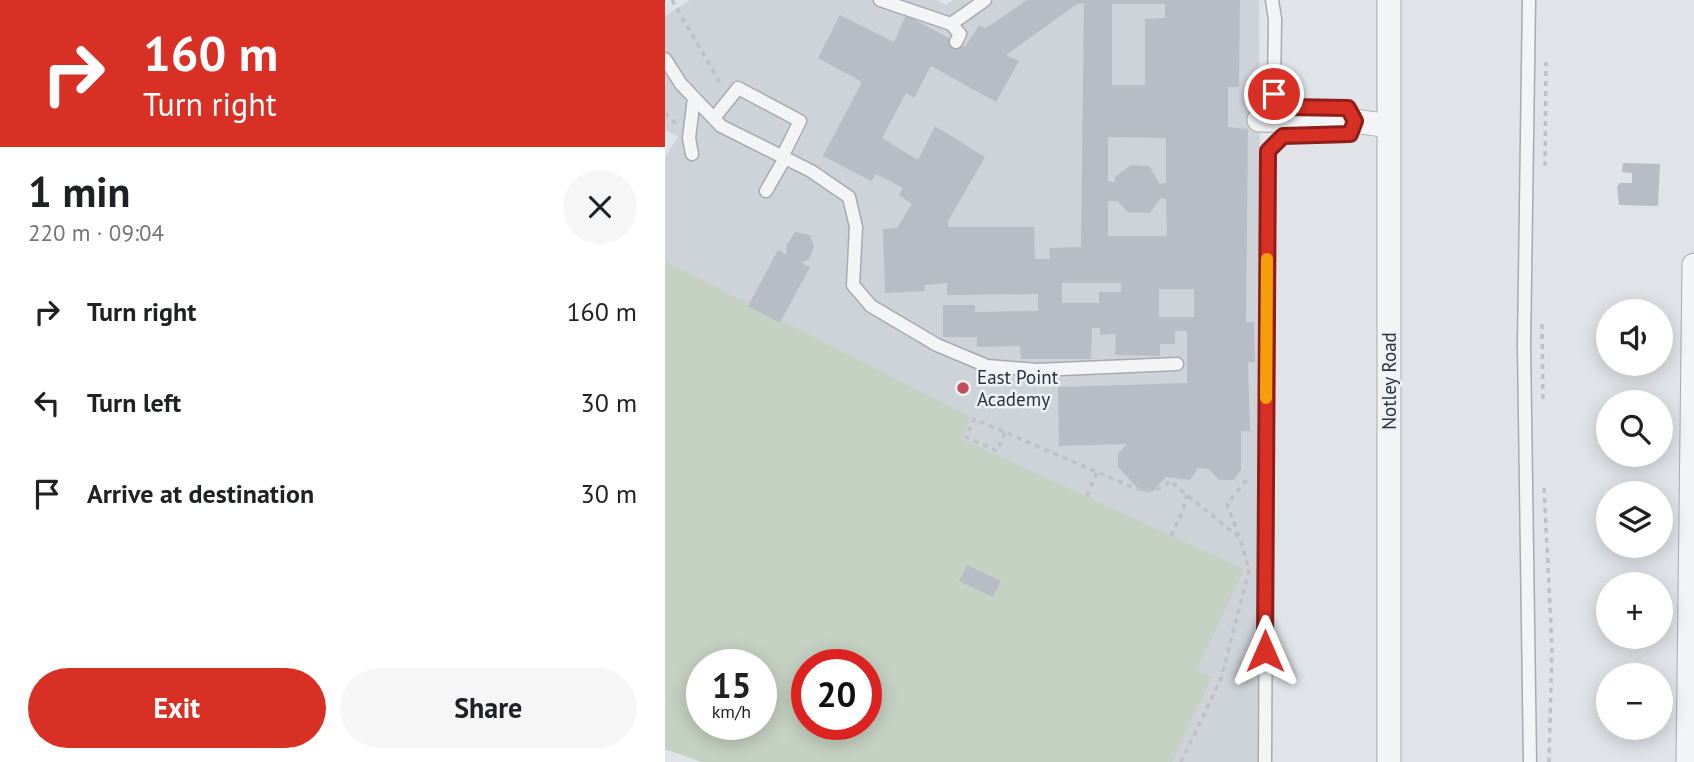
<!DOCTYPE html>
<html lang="en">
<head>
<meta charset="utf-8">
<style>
	:root { --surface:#fff; --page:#f6f6f6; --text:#202124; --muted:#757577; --accent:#d93025 }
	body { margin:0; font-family:"PT Sans",sans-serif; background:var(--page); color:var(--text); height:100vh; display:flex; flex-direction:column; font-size:26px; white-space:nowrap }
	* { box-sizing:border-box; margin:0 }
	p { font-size:23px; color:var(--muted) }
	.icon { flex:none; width:38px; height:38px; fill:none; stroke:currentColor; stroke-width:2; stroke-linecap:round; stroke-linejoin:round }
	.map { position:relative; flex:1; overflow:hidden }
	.drawer { display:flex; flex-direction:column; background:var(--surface); width:665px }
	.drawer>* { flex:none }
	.guide { background:#d93025; color:#fff; overflow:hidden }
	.tools { position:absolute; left:931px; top:299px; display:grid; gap:14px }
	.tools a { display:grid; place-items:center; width:77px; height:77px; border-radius:50%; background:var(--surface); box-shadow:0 4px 18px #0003; font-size:35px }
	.speed { position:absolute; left:21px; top:649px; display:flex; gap:14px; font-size:35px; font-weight:700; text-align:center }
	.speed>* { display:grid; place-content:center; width:91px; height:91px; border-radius:50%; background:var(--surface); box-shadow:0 4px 18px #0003; line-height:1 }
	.speed small { font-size:18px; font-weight:400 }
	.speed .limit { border:10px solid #d22; background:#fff; color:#111 }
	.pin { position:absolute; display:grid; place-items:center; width:60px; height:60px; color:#fff; margin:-30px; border:4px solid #fff; border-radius:50%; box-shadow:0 2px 7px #0007 }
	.me { position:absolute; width:77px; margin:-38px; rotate:0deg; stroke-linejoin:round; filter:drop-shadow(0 0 5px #0008) }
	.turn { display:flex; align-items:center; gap:24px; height:147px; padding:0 28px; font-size:32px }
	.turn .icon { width:91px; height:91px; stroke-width:2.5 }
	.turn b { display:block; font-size:49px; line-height:60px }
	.round { display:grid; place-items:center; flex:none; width:74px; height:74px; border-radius:37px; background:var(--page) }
	.summary { display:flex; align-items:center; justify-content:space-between; height:119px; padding:0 28px }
	h1 { font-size:42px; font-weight:800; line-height:52px }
	.primary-button { display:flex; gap:14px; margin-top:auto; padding:14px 28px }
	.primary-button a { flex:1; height:80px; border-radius:42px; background:var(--accent); color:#fff; font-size:28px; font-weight:800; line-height:80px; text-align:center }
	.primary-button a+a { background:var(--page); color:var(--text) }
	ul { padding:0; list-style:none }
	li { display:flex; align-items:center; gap:21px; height:91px; padding:0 28px }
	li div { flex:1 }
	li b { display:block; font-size:26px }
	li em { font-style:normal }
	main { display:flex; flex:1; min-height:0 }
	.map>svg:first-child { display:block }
	.built { fill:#ced2d9; fill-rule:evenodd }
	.green { fill:#c5d1c2; fill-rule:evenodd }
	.building { fill:#b8bcc4; fill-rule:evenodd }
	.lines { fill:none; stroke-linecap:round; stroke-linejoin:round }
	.lane-casing { stroke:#a6aab2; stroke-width:15 }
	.street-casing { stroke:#a6aab2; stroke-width:25 }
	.path { stroke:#bec1c6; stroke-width:3.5; stroke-dasharray:5 5; stroke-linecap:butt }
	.lane { stroke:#f2f4f6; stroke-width:12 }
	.street { stroke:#f2f4f6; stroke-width:23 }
	.route-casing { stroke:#8d1f18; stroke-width:18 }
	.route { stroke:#d93025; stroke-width:12 }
	.slow { stroke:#f59e0b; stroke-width:12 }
	.poi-dot { fill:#c24f5b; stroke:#eff2f5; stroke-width:2.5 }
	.labels { text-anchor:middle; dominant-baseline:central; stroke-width:5; stroke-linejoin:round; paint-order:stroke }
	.poi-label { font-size:19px; fill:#2a303e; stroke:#eff2f5; text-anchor:start }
	.street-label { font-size:19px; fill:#2a303e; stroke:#eff2f5 }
</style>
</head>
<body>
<main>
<section class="drawer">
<div class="guide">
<div class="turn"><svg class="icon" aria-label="right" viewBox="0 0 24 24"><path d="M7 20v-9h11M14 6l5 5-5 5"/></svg><div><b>160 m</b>Turn right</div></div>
</div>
<div class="summary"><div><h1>1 min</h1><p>220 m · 09:04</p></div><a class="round"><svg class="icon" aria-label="close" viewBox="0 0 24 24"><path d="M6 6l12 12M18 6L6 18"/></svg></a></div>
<ul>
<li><svg class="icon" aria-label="right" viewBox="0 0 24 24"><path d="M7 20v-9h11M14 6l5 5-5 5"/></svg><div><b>Turn right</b></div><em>160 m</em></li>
<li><svg class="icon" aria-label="left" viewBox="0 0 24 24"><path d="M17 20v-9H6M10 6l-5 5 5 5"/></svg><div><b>Turn left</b></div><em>30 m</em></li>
<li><svg class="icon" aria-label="arrive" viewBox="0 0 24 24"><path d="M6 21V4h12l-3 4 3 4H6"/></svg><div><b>Arrive at destination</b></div><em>30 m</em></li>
</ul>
<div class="primary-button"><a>Exit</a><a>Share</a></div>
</section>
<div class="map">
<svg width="1029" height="762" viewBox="0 0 1029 762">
	<rect width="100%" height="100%" fill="#e0e3e8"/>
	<path class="built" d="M25 0H272L281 5 288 0H594L597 541 595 762H37L0 749V158L13 136 0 130V16ZM37 665H96V724H37ZM142 665H201V724H142Z"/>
	<path class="green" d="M0 261 306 417 297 439 579 569 532 670 547 677 507 762H37L0 749ZM37 665H96V724H37ZM142 665H201V724H142Z"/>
	<path class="building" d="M362 0H575L574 87H563V127L583 129 581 322H589L590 362H583L585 431H576V470L569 480H554L544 469 533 468 525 480 501 477 488 491H475L453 467V454L462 444 394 446 393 387 522 383V331H510V344H495V356L450 355 451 334 435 335V328H427L426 359H356L355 346 312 347V337H278V305H310V312L373 311V294L282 295V283L260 285 259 291 220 293 218 229 232 228 247 204 234 195 238 188 211 174 206 181 158 156 197 82 153 58 175 15 229 42 241 15 300 47 314 25 321 28ZM419 3 416 247 384 248 385 259H370L369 227H284L283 221 320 157 270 126 253 160 217 138 241 93 249 98 266 66 331 102 354 61 341 55 412 4ZM447 4H500V18L480 19V85H447ZM443 137 501 138V183L495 184 484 166 466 165 450 177V182L443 181ZM496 198 501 199 502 236H443V201H452L463 212 485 213ZM397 283H456V292H434V303H397ZM494 289H529V317H494Z
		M958 163 995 164 993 206 954 205 952 187 955 183H967V173L957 172Z
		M130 232 145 235 149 247 144 259 136 263 145 267 115 323 83 306 113 250 122 255 121 246Z
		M302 565 336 581 328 597 294 581Z"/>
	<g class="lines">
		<g class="lane-casing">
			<path id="lane" d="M215 0 286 24 320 0
				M864 0 859 345 865 762
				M286 24 295 34 291 42
				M0 59 16 84 56 126 146 171 184 197 191 227 188 285 206 306 272 345 322 366 372 370 512 364
				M49 118 73 88 135 121 117 157
				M27 154 24 138 29 98
				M101 191 120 158
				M600 762 603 151 618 136 685 134 690 121 683 109 621 107 609 94 610 19 607 0"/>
		</g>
		<g class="street-casing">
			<path id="street" d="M724 0V762
				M594 120 690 121 724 126
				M1023 762 1029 265"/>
		</g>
		<path class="path" d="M7 0 57 86
			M0 113 11 124
			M880 166 881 62
			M877 324 878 400
			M340 433 332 451 301 437 309 419 467 487C483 492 492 493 505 481L575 538 584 570 556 679 516 762
			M879 488 887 646 884 762
			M422 496 432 472
			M506 536 517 513 522 495
			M574 536 562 504 584 477"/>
		<use href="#lane" class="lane"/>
		<use href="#street" class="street"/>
	</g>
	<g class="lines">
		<g class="route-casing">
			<path id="route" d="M600 651 603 151 618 136 685 134 690 121 683 108 621 107 609 94"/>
		</g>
		<use href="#route" class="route"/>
		<path class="slow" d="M601 398 602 259"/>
	</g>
	<circle class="poi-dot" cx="298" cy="388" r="7"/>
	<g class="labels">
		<g class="poi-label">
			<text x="312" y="377">East Point<tspan x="312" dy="22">Academy</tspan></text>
		</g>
		<g class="street-label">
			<text transform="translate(724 381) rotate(-90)">Notley Road</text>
		</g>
	</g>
</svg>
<div class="tools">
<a><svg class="icon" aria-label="sound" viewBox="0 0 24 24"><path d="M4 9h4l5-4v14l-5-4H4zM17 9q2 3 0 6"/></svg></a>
<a><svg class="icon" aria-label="search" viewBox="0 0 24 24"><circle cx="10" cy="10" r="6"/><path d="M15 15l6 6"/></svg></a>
<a><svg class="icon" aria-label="layers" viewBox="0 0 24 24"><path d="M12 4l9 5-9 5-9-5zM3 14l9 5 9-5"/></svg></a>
<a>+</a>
<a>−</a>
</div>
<div class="speed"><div>15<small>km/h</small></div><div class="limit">20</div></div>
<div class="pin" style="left:609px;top:94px;background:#d93025"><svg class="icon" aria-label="arrive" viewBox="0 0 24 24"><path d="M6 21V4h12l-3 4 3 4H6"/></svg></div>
<svg class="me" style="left:600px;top:651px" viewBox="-20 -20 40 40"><path d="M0-17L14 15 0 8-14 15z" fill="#d93025" stroke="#fff" stroke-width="4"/></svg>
</div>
</main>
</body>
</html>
